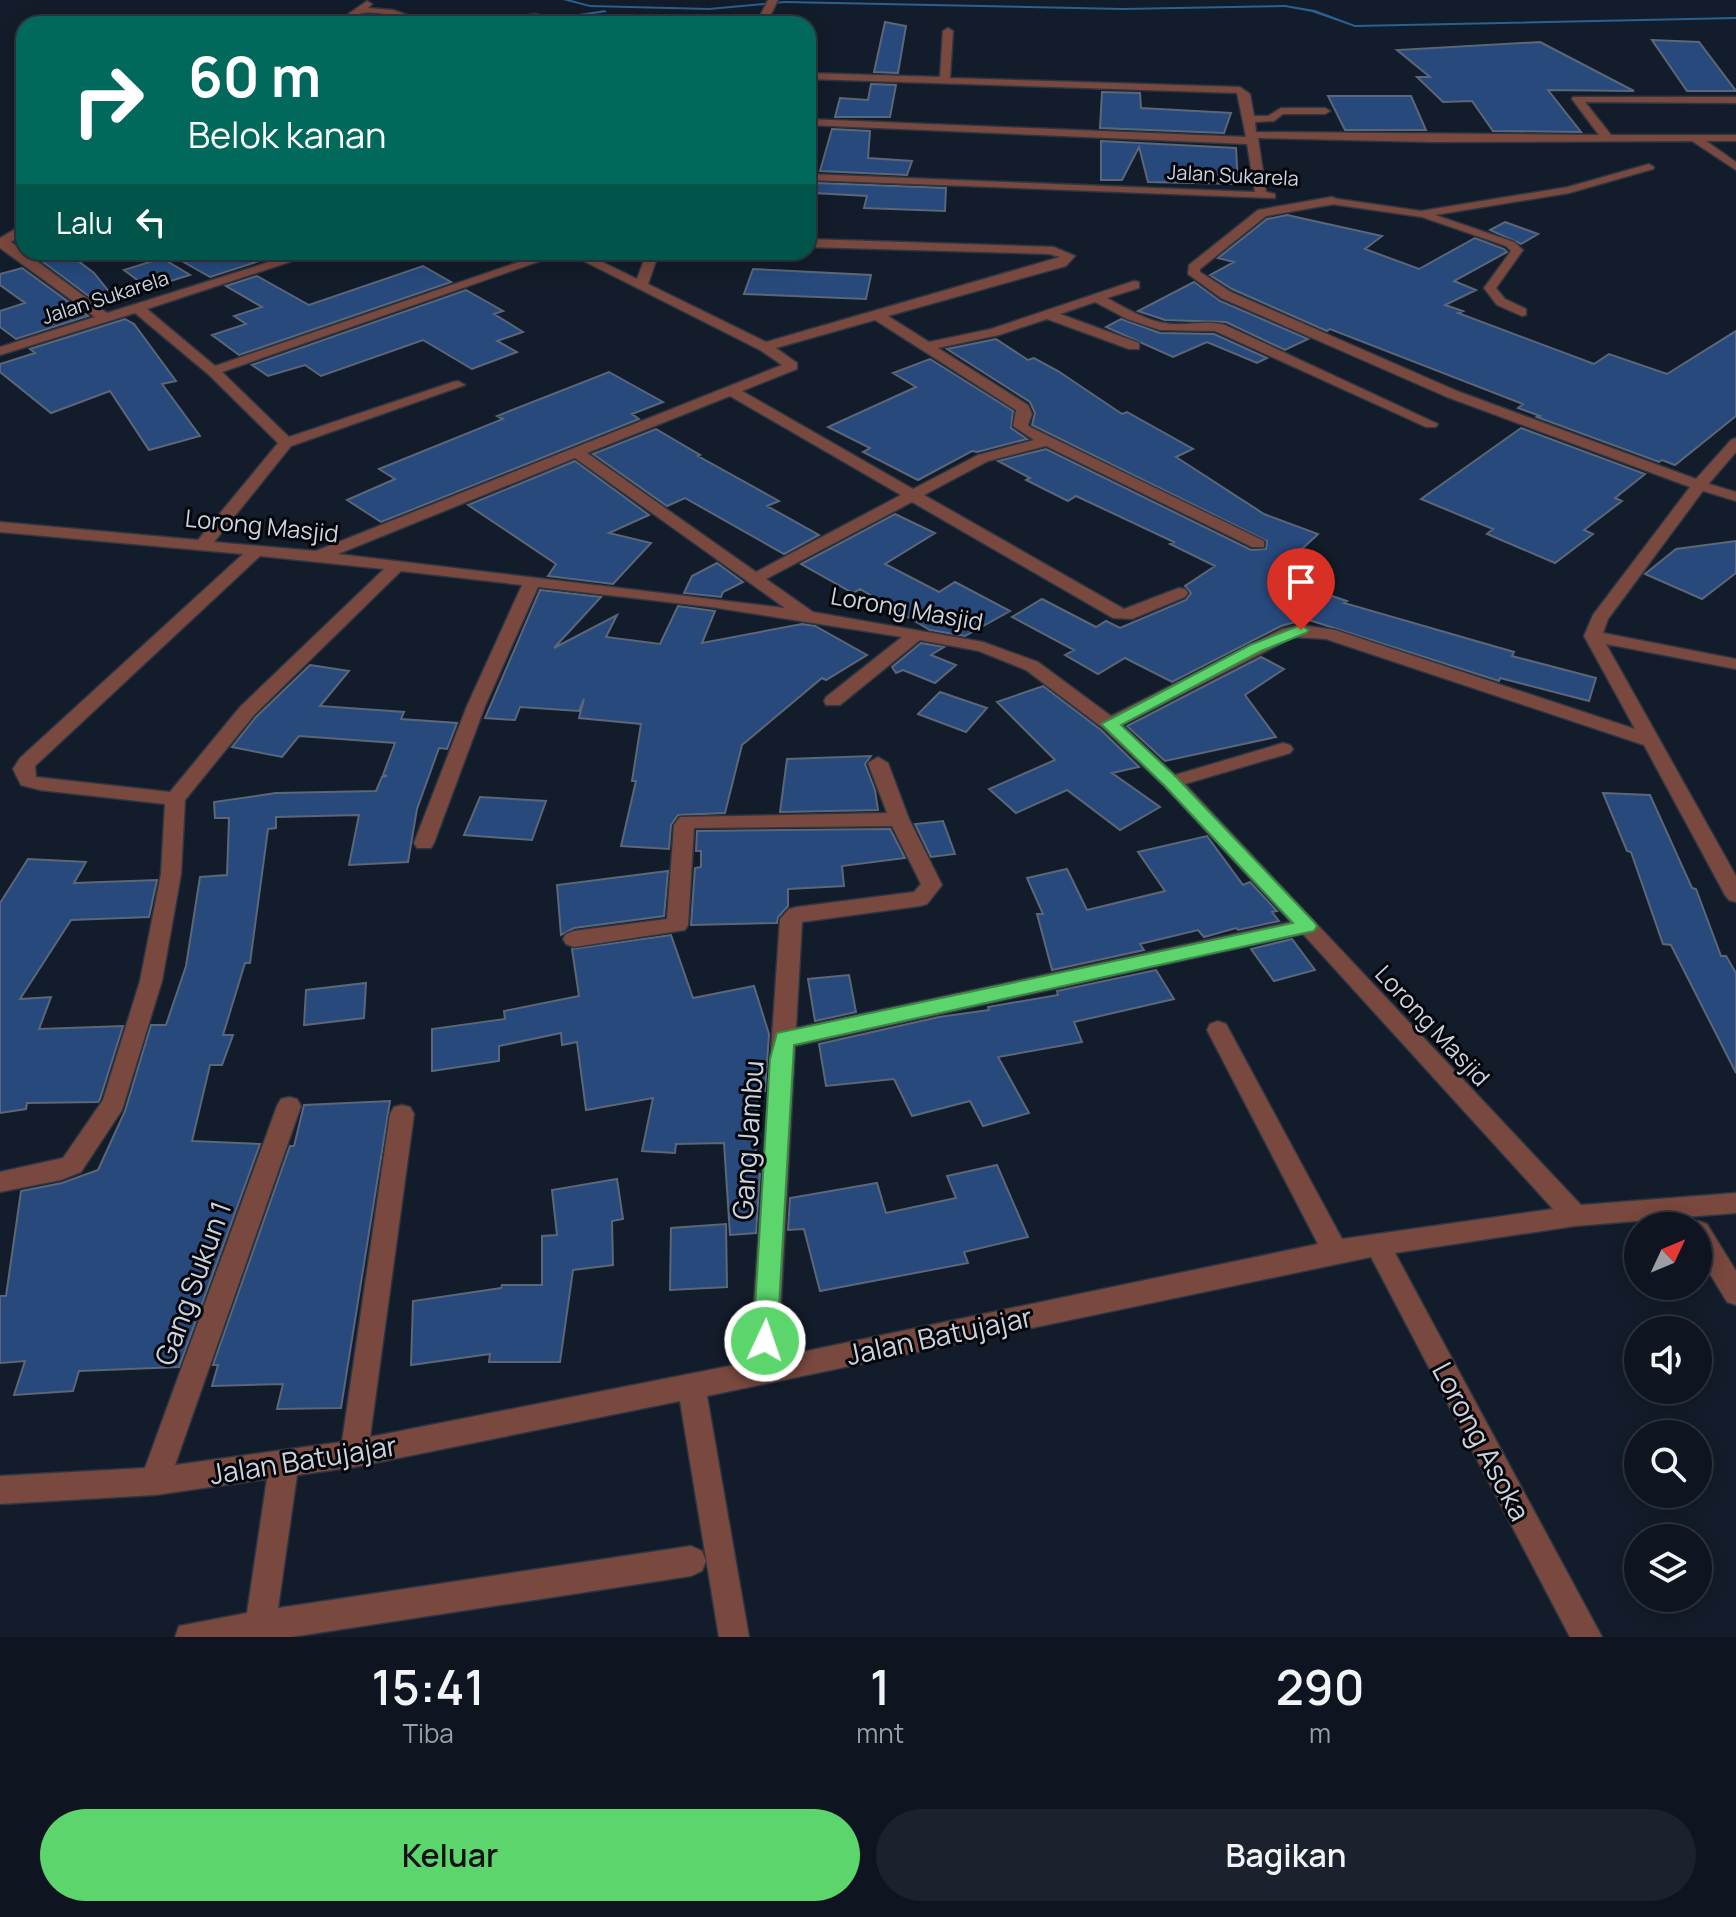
<!DOCTYPE html>
<html lang="id">
<head>
<meta charset="utf-8">
<style>
	:root { --surface:#0e1520; --page:#1c222d; --text:#f1f3f6; --muted:#9b9fa5; --line:#2e343e; --accent:#5cd56d }
	body { margin:0; font-family:Manrope,sans-serif; background:var(--page); color:var(--text); height:100vh; display:flex; flex-direction:column; font-size:30px; white-space:nowrap }
	* { box-sizing:border-box; margin:0 }
	p { font-size:26px; color:var(--muted) }
	.icon { flex:none; width:44px; height:44px; fill:none; stroke:currentColor; stroke-width:2; stroke-linecap:round; stroke-linejoin:round }
	.map { position:relative; height:1637px; overflow:hidden }
	.side { display:flex; flex-direction:column; background:var(--surface); flex:1 }
	.side>* { flex:none }
	.guide { position:absolute; left:16px; top:16px; width:800px; height:244px; border-radius:24px; box-shadow:0 4px 20px #0003,0 0 0 2px var(--line); background:#00695c; color:#fff; overflow:hidden }
	.needle { width:52px; rotate:46deg }
	.fabs { position:absolute; left:1624px; top:1212px; display:grid; gap:16px }
	.fabs a { display:grid; place-items:center; width:88px; height:88px; border-radius:50%; background:var(--surface); box-shadow:0 4px 20px #0003,0 0 0 2px var(--line); font-size:40px }
	.pin { position:absolute; display:grid; place-items:center; width:68px; height:68px; color:#fff; margin:-82px -34px; border-radius:50% 50% 50% 0; rotate:-45deg; box-shadow:0 0 8px #0007 }
	.pin .icon { rotate:45deg }
	.me { position:absolute; width:88px; margin:-44px; rotate:3deg; stroke-linejoin:round; filter:drop-shadow(0 0 6px #0008) }
	.turn { display:flex; align-items:center; gap:28px; height:168px; padding:0 40px; font-size:36px }
	.turn .icon { width:104px; height:104px; stroke-width:2.5 }
	.turn b { display:block; font-size:56px; line-height:68px }
	.then { display:flex; align-items:center; height:76px; padding:0 40px; background:#0003; gap:16px; font-size:30px }
	.eta { display:flex; justify-content:space-evenly; align-items:center; height:136px; text-align:center }
	.eta b { font-size:48px; font-weight:600; line-height:56px }
	.primary-button { display:flex; gap:16px; margin-top:auto; padding:16px 40px }
	.primary-button a { flex:1; height:92px; border-radius:48px; background:var(--accent); color:#111; font-size:32px; font-weight:600; line-height:92px; text-align:center }
	.primary-button a+a { background:var(--page); color:var(--text) }
	.map>svg:first-child { display:block }
	.lines { fill:none; stroke-linecap:round; stroke-linejoin:round }
	.stream { fill:#2a6190; fill-rule:evenodd }
	.building { fill:#27497c; stroke:#5b6778; stroke-width:2 }
	.service-casing { stroke:#2d3643; stroke-width:3 }
	.minor-casing { stroke:#2d3643; stroke-width:3 }
	.service { fill:#79483e; fill-rule:evenodd }
	.minor { fill:#79483e; fill-rule:evenodd }
	.route { fill:#5cd56d; stroke:#3c8a47; stroke-width:2 }
	.labels { text-anchor:middle; dominant-baseline:central; stroke-width:6; stroke-linejoin:round; paint-order:stroke }
	.far-street-label { font-size:20px; fill:#cdd3dd; stroke:#04060c }
	.street-label { font-size:24px; fill:#cdd3dd; stroke:#04060c }
	.near-street-label { font-size:28px; fill:#cdd3dd; stroke:#04060c }
</style>
</head>
<body>
<div class="map">
<svg width="1736" height="1637" viewBox="0 0 1736 1637">
	<rect width="100%" height="100%" fill="#131c2a"/>
	<g class="lines">
		<path class="stream" d="M563 0H571L590 5 709 8 785 1 1123 8 1285 5 1315 10 1355 25 1736 17V19L1355 27 1312 12 1285 7 1123 10 785 3 709 10 590 7Z
			M605 10 607 12 526 24H514Z"/>
	</g>
	<path class="building" d="M885 22 906 26 898 73 874 72Z
		M1652 40 1699 42 1736 91H1687Z
		M1540 42 1634 91 1548 90 1581 132 1493 131 1472 101 1443 102 1417 77H1430L1397 50Z
		M871 84 896 85 890 117H835L840 98 868 100Z
		M1102 92 1140 93 1141 108 1231 113 1224 133 1100 128Z
		M1328 96H1411L1426 130H1345Z
		M832 129 870 131 868 158 912 161 907 175 820 171Z
		M1101 141 1236 148 1238 184 1148 182 1139 147 1122 180H1101Z
		M817 183 946 188 945 211 864 208 867 196 814 193Z
		M1287 215 1382 236 1365 249 1419 269 1475 238 1504 249 1507 252 1454 281 1476 290 1445 305 1463 311 1458 313 1594 364 1609 354 1667 374 1736 331V416L1675 465 1662 460 1659 462 1537 417 1540 416 1518 408 1523 404 1330 329 1327 331 1232 289 1210 275 1234 262 1218 258 1267 219Z
		M1505 222 1538 234 1521 244 1490 230Z
		M166 252H271L272 257 210 277Z
		M69 254 94 273 114 298 98 303 43 262Z
		M162 258 190 275 148 288 124 270Z
		M423 266 451 282 239 355 212 335 246 324 234 316 262 307 226 286 257 276 309 305Z
		M22 268 88 316 16 339 0 327V311L25 303 0 285V274Z
		M753 269 871 275 866 299 744 294Z
		M1194 282 1220 301 1308 339 1285 350 1226 322 1165 320 1138 311Z
		M466 290 503 311 494 314 523 332 497 341 517 352 472 369 423 340 321 376 305 365 268 376 252 365Z
		M125 319 134 324 176 381 162 384 200 436 149 450 110 391 51 413 0 372V364L35 353 30 349Z
		M1121 319 1160 333 1214 334 1267 358 1257 363 1207 342 1173 357 1106 327Z
		M996 339 1028 360 1034 358 1058 371 1122 414 1127 412 1193 449 1176 457 1264 514 1318 534 1273 576 1347 601 1344 603 1514 652 1512 656 1596 678 1589 701 1500 678 1499 681 1306 619 1281 626 1172 682 1125 658 1098 674 1065 655 1074 650 1012 617 1042 599 1096 627 1106 621 1120 628 1186 600 1191 593 1185 586 1215 566 1170 544 1174 542 1076 496 1068 501 1026 480 1030 478 998 461 1046 449 1251 550 1266 549 1267 541 1032 425 1035 413 1030 402 947 349Z
		M930 359 1013 411 1011 428 1027 439 977 452 972 451 918 480 863 452 870 448 828 427 916 387 893 373Z
		M609 372 663 402 632 414 639 419 381 522 347 500 395 479 379 469 503 419 497 416Z
		M1521 428 1645 474 1615 498 1622 501 1584 530 1593 534 1555 563 1487 534 1493 529 1421 499Z
		M656 429 700 455 698 456 779 501 767 506 819 535 784 554 685 498 667 506 593 454Z
		M575 461 649 515 609 533 651 543 613 584 548 576 556 564 468 505Z
		M895 514 935 533 885 564 939 592 955 582 1010 611 965 636 930 630 860 589 853 593 801 564Z
		M1736 541V573L1702 599 1645 574 1676 549Z
		M717 563 743 582 723 592 721 597 684 593 692 576Z
		M540 590 601 597 554 648 617 615 606 637 660 644 678 606 715 611 702 643 802 624 815 626 867 655 826 680 822 678 742 745 725 813 678 815 671 825 669 849 621 846 636 781H632L641 724 579 718 584 699 579 711 520 707 515 720 485 718Z
		M921 643 944 647 931 655 956 665 935 683 903 670 896 673 892 667Z
		M1261 657 1284 669 1245 695 1276 737 1165 761 1127 726Z
		M310 665 349 671 320 706 404 712 401 719 457 723 447 749 439 748 417 809 408 862 349 865 359 815 276 817V828L268 829 250 963H245L223 1035H233L222 1065H210L192 1141 260 1144 179 1367 79 1371 73 1391 14 1395 25 1361 0 1363V1296H6L21 1191 62 1183 98 1170 125 1111 151 1025H166L186 966 200 877 227 875 229 818H215L214 802 276 793 376 791 382 777 387 776 383 775 395 743 299 736 282 757 232 747 256 717Z
		M1043 686 1101 730 1139 767 1112 773 1160 807 1120 830 1067 790 1016 813 989 789 1055 760 997 702Z
		M940 692 987 708 966 732 918 714Z
		M871 756 865 764 875 790 878 810 780 812 787 759Z
		M1603 793 1650 795 1692 888 1696 889 1721 956H1726L1736 973V1073L1671 945 1663 944 1631 852 1627 851Z
		M480 797 546 801 532 840 464 835Z
		M943 821 955 854 931 857 915 824Z
		M890 829 905 858 842 866 844 886 788 889V906L778 917 777 923 691 925 695 868 701 867V851H696L697 831Z
		M1207 836 1243 885 1250 882 1277 911 1272 912 1279 921 1238 930 1236 928 1204 937 1198 930 1140 944 1144 950 1052 970 1037 914H1043L1027 878 1067 869 1087 910 1165 891 1138 852Z
		M28 859 86 862 74 883 157 880 149 917 71 920 20 999 51 997 39 1029 123 1026 100 1099 98 1102 27 1103 26 1109 0 1113V903Z
		M668 871 664 916 574 928 561 935 557 885Z
		M671 935 693 998 754 986 769 1034 765 1091 757 1092 755 1172 760 1174 756 1233 730 1235 724 1143 676 1144 675 1153 642 1151 653 1098 586 1110 577 1042 562 1045 561 1033 499 1046V1061L432 1071V1029L505 1019 504 1011 579 996 572 949Z
		M1292 939 1315 970 1274 981 1251 949Z
		M1156 970 1174 999 1074 1022 1082 1042 998 1057 1029 1113 983 1126 970 1101 912 1116 894 1079 826 1086 819 1044 939 1017 989 1010 988 1007 1058 995 1057 991Z
		M849 975 856 1012 815 1021 808 979Z
		M366 983 364 1018 304 1025 306 990Z
		M390 1101 341 1408 277 1409 283 1384 212 1386 218 1365H213L290 1146H294L304 1105Z
		M997 1165 1028 1237 964 1252 968 1263 820 1291 804 1229 788 1230 790 1198 877 1183 886 1213 956 1198 947 1176Z
		M617 1179 623 1219 612 1221 613 1265 573 1270 560 1362H489L490 1354 411 1365 413 1301 501 1288 502 1285H542V1236L557 1235 552 1190Z
		M726 1224 727 1287 670 1290 671 1228Z"/>
	<g class="lines">
		<g class="service-casing">
			<path id="service" d="M1649 164 1654 167 1653 169 1569 193 1435 215 1514 242 1523 250 1496 288 1505 299 1526 309V315L1522 316 1497 305 1484 288 1511 251 1506 246 1422 217 1331 204 1326 201 1331 198 1421 211 1568 187Z
				M1699 481 1736 492V501L1694 488V482Z"/>
		</g>
		<g class="minor-casing">
			<path id="minor" d="M768 0H778L766 24H756Z
				M367 1 372 4 368 8 393 10 433 24C409 24 387 10 363 13 352 15 347 24 334 24Z
				M536 14 560 24 535 20 476 23Z
				M948 28 953 31 950 78 1240 87 1250 94 1254 116H1268L1281 108H1325L1330 111 1325 114H1283L1274 121 1255 122 1256 132 1599 135 1572 99 1573 97H1736V103L1585 102 1611 135H1736V141H1706L1736 162V170L1692 141 1433 142 1258 138 1266 192 1275 194V198L808 180V174L1255 192 1247 144 808 125V119L1246 137 1237 93 808 79V73L940 77 943 31Z
				M1331 197 1335 198V204L1266 216 1200 269V272L1231 292 1457 391 1696 479 1731 440 1736 438V452L1705 488 1608 619 1603 633 1736 659V669L1606 644 1736 876V902L1729 900 1725 895 1644 745 1326 639 1294 637 1122 725 1175 775 1283 743 1290 745 1293 749 1290 753 1185 784 1581 1205 1736 1193V1213L1575 1226 1395 1253 1602 1637H1570L1371 1257 707 1396 749 1637H719L680 1401 354 1467 297 1475 278 1608 691 1546 702 1551 706 1561 702 1571 691 1576 291 1637H175L179 1626 247 1613 267 1479 155 1495 0 1504V1476L145 1468 277 1106 281 1099 289 1097 297 1099 301 1106 175 1465 342 1442 390 1114 394 1107 402 1105 410 1107 414 1114 370 1437 750 1362 780 919 789 909 797 907 914 892 921 884 892 826 694 828 688 925 685 930 574 947 566 944 563 939 566 934 574 931 667 919 674 825 680 817 887 813 868 763 878 757 888 763 909 819 942 885 927 904 920 906 802 922 796 1028 1291 922 1164 786 1103 728 1026 670 979 651 920 640 840 705H826L824 701 826 697 902 637 711 607 538 587 485 706 434 843 431 848H417L414 843 467 706 522 585 401 571 254 715 185 800 181 874 162 981 122 1110 81 1172 61 1180 0 1192V1172L63 1158 103 1100 140 981 161 874 165 804 40 790 21 785 13 769 20 758 243 554 0 532V522L198 540 278 443 208 374 135 313 0 355V347L95 317 0 248V238L24 224V233L11 242 107 313 301 252H320L147 309 215 366 548 252H582L637 279 647 252H659L648 284 766 342 1060 257 1049 254 808 247V239L1054 247 1075 256 1066 266 888 316 929 342 991 329 1134 281 1139 282V288L1107 298C1127 309 1150 323 1173 324 1192 325 1206 320 1225 325L1438 424 1436 427H1426L1215 331 1160 330 1127 319 1095 302 1060 314 1139 343V349H1129L1047 319 999 335 938 348 1028 405 1032 414 1028 425 1030 427 1264 541V547H1252L1046 446 988 461 924 495 1124 609 1179 588 1185 589 1188 593 1185 597 1132 619 1113 618 912 502 766 579 813 612 983 642 1038 662 1111 716 1282 629 1301 625 1335 630 1635 729 1584 636 1593 615 1690 487 1447 397 1221 298 1188 274 1189 265 1258 210ZM566 252 760 350 782 365 316 551 214 542 291 446 465 385 458 381 453 382 289 437 222 372ZM875 320 1016 410 1013 426 1034 440 978 455 913 489 742 391 797 369V363L776 348ZM730 396 901 495 756 572 587 453ZM575 458 785 608 338 554ZM260 556 384 569 240 707 170 792 36 777 35 766ZM1303 934 1553 1209 1342 1239 1226 1024 1218 1021 1210 1024 1207 1030 1318 1244 778 1357 795 1046Z
				M1698 1221 1707 1224 1736 1271V1305L1727 1302 1698 1254V1226H1688Z"/>
		</g>
		<use href="#service" class="service"/>
		<use href="#minor" class="minor"/>
	</g>
	<path class="route" d="M1301 625 1309 630 1306 633 1261 651 1121 725 1177 778 1314 922 1317 926 1314 931 794 1045 777 1341 774 1349 765 1352 756 1349 753 1341 770 1059 777 1033 1293 923 1165 786 1101 724 1250 645Z"/>
	<g class="labels">
		<g class="far-street-label">
			<text transform="translate(1233 175) rotate(3)">Jalan Sukarela</text>
			<text transform="translate(105 297) rotate(-18)">Jalan Sukarela</text>
		</g>
		<g class="street-label">
			<text transform="translate(262 525) rotate(6)">Lorong Masjid</text>
			<text transform="translate(907 608) rotate(10)">Lorong Masjid</text>
			<text transform="translate(1433 1025) rotate(47)">Lorong Masjid</text>
		</g>
		<g class="near-street-label">
			<text transform="translate(747 1140) rotate(-86)">Gang Jambu</text>
			<text transform="translate(192 1283) rotate(-70)">Gang Sukun 1</text>
			<text transform="translate(939 1335) rotate(-12)">Jalan Batujajar</text>
			<text transform="translate(1482 1441) rotate(62)">Lorong Asoka</text>
			<text transform="translate(303 1459) rotate(-9)">Jalan Batujajar</text>
		</g>
	</g>
</svg>
<div class="fabs">
<a><svg class="needle" viewBox="-14 -14 28 28"><path d="M0-13l5 13h-10z" fill="#e53935"/><path d="M0 13l5-13h-10z" fill="#9b9fa5"/></svg></a>
<a><svg class="icon" aria-label="sound" viewBox="0 0 24 24"><path d="M4 9h4l5-4v14l-5-4H4zM17 9q2 3 0 6"/></svg></a>
<a><svg class="icon" aria-label="search" viewBox="0 0 24 24"><circle cx="10" cy="10" r="6"/><path d="M15 15l6 6"/></svg></a>
<a><svg class="icon" aria-label="layers" viewBox="0 0 24 24"><path d="M12 4l9 5-9 5-9-5zM3 14l9 5 9-5"/></svg></a>
</div>
<div class="pin" style="left:1301px;top:630px;background:#d93025"><svg class="icon" aria-label="arrive" viewBox="0 0 24 24"><path d="M6 21V4h12l-3 4 3 4H6"/></svg></div>
<svg class="me" style="left:765px;top:1341px" viewBox="-20 -20 40 40"><circle r="17" fill="#5cd56d" stroke="#fff" stroke-width="3"/><path d="M0-11L8 9 0 5-8 9z" fill="#fff"/></svg>
<div class="guide">
<div class="turn"><svg class="icon" aria-label="right" viewBox="0 0 24 24"><path d="M7 20v-9h11M14 6l5 5-5 5"/></svg><div><b>60 m</b>Belok kanan</div></div>
<div class="then">Lalu<svg class="icon" aria-label="left" viewBox="0 0 24 24"><path d="M17 20v-9H6M10 6l-5 5 5 5"/></svg></div>
</div>
</div>
<section class="side">
<div class="eta">
<div><b>15:41</b><p>Tiba</p></div>
<div><b>1</b><p>mnt</p></div>
<div><b>290</b><p>m</p></div>
</div>
<div class="primary-button"><a>Keluar</a><a>Bagikan</a></div>
</section>
</body>
</html>
